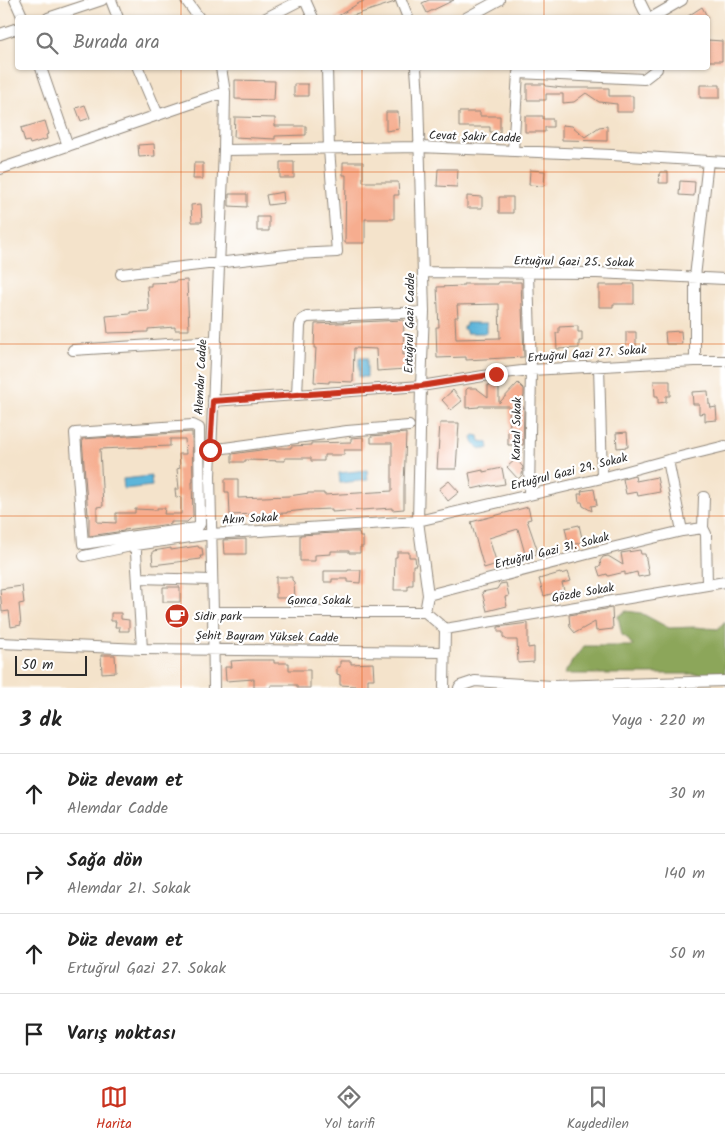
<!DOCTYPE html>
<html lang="tr">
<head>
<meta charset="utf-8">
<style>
	body { margin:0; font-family:Kalam,sans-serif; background:#f2f2f2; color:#222 }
	.scale { position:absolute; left:15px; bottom:12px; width:72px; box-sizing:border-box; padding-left:5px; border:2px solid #2b2b2b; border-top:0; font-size:14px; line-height:18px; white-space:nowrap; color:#2b2b2b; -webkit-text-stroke:4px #fff; paint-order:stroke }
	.stop { position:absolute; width:15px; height:15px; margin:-11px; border:4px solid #c8321e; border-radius:50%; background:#fff }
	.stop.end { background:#c8321e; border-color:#fff; box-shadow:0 1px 5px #0008 }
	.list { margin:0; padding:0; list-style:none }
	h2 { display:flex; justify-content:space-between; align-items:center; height:65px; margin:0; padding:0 20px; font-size:21px }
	h2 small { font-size:16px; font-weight:400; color:#767676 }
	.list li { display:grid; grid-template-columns:32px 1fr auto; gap:15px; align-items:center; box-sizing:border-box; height:80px; padding:0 20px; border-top:1px solid #e0e0e0 }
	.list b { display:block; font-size:19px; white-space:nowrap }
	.list p { margin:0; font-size:16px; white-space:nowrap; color:#767676 }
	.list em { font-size:16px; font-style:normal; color:#767676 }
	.icon { flex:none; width:28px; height:28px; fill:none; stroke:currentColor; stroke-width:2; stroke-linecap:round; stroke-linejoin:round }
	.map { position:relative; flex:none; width:725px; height:688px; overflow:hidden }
	.search { position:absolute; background:#fff; box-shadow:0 1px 4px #0004; left:15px; right:15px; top:15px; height:55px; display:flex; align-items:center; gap:12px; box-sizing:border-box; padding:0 18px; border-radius:5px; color:#767676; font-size:19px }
	.sheet { height:385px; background:#fff }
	nav { display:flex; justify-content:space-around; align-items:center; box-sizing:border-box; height:70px; border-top:1px solid #e0e0e0; background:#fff; font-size:14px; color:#767676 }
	nav a { display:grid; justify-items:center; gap:2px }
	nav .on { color:#c8321e }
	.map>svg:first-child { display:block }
	.forest { fill:#8ca65a; stroke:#5c6842 }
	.water { fill:#5db5da; stroke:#447082 }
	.building { fill:#f6ad8f; fill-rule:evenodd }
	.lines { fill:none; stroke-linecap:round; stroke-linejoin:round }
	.minor-casing { stroke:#90877b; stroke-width:12 }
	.minor { stroke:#fff; stroke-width:10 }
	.route { stroke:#c8321e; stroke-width:6 }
	.grid { fill:none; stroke:#df570e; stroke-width:1; stroke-opacity:0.55 }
	.labels { text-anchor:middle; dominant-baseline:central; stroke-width:4.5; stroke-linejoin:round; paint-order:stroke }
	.street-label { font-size:12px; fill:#2b2b2b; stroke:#fff }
	.poi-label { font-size:12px; fill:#2b2b2b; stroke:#fff; text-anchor:start }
</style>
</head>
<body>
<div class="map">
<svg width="725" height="688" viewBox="0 0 725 688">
	<rect width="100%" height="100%" fill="#fff"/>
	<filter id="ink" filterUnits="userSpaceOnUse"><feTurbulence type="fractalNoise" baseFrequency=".02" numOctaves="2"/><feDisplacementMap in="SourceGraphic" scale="10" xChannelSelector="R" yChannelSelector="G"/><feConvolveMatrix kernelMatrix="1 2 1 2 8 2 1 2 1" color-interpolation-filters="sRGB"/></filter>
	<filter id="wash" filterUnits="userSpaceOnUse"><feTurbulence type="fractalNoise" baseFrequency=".0096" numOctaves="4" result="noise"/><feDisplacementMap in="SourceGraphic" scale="20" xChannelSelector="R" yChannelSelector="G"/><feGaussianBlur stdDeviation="1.12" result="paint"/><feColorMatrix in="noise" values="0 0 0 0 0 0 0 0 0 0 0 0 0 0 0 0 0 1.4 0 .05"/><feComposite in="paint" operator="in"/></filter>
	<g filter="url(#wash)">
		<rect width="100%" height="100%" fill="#f4e3cb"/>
		<path class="forest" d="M626 611 641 613 669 628 695 627 718 629 725 621V674H564L573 660 584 646H633L626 637 622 635 618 616Z"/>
		<path class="water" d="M466 323H487V333H466V330L463 329V327L466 326Z
			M359 358H367V377H359Z
			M474 435 479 436 480 441 486 442 488 443 489 448C481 452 473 446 472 438Z
			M367 470 368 480 340 483 339 473Z
			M151 476 152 486 124 489 123 479Z"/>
		<g id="blocks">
			<path class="building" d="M367 0H394L395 2 352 16 353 18H335L359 3Z
				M429 0H454L427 13 422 3Z
				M702 7 708 18H685Z
				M708 40 722 41V61H708Z
				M235 80 275 81 274 100 235 99Z
				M294 84H308V96H294Z
				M527 84H545L546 86 563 88H609V96H633V112H617V104L599 102 586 93 574 102 563 103V94H546V100H527Z
				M700 85H720V98H700Z
				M85 105 90 118 81 121 76 108Z
				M386 112H398L399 129 386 131Z
				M459 112H480V116H500V132H490V127H459Z
				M525 116H543V119H553V127H545V132H525Z
				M235 117 275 118V126H306V135L275 136V139L234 137Z
				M45 121 49 134 46 135 47 139 30 144 29 141 25 142 21 128Z
				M562 125 572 126 585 137 599 127 607 126V141L562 140Z
				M154 144 155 156 139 157 138 145Z
				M280 162H294V178H280Z
				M343 162H363V182H398L399 195H394V219H365V243H345L346 175H343Z
				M194 163H203V179H193Z
				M438 169H458L457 187 437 186Z
				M530 170 545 171 544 186 529 185Z
				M660 172H668V183H659Z
				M680 181 695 182 694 196 679 195Z
				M283 192 284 203 268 205 266 195Z
				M229 194H247V207L229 206Z
				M467 196 482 197V208H467Z
				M499 197H513V213H499Z
				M201 204 202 222H192L191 205Z
				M257 217H269V231H257Z
				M187 280 189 330H175V327L148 329V332L108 333 106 316 130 314V312L149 311 147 286H151V283L175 282V281Z
				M498 282H521L524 357 466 360V357L437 358 436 327H439L437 287 463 286V284H498ZM499 304 500 338 456 339 455 317H458L457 305Z
				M624 284H634V304H613V307H599V285H624Z
				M404 320 403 355 406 354 407 369 377 371 376 349 354 348 353 382 329 381V383L314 382 316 348H314L315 324Z
				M578 326V332H582V341H579V348L557 349 556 333H559V327Z
				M681 331 682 344H666L665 332Z
				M626 332H636V349H626Z
				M654 381H670V396H666V402L658 403V396H655Z
				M518 383 524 389V396L513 408 524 407 523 445H508V430H510L509 406H479V407L466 408V390L468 388H476L488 397V385H499V403Z
				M453 390 462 401 451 410 442 400Z
				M708 391 709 404H710L711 408 716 407 717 420 705 421V413L699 414V404H693L692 392Z
				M440 423H459L456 469H437Z
				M192 432 193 482H192L193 516 187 522H171V524L124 530V531L89 536V514H88L82 439ZM170 439H185L186 454H179L180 468 177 469 179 489H175L176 498 181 497V514H164L165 508H157V510L135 509V513H116V523L97 522V507L103 506 100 449 170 446Z
				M627 432 628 447 617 448 616 433Z
				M406 433 404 486V509L392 510V508L332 512V509L305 510 287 512V513L230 515 229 492H225V479H238V498L289 496 309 493H324V495L392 491V443H371V436Z
				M363 437V450H344V455H324V461H311V458H285V461L245 460V462H232V454L275 448H291V446L311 445V443L351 442V438Z
				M516 459 523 467 522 475 518 479 507 467Z
				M502 468 505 484 491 486 490 485 472 489 469 473 483 470V472Z
				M635 476 636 481 657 477 660 492 638 496 637 492 626 494 623 479Z
				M449 481 459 492 448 501 439 489Z
				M594 489 597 505 591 506 592 511 583 506 582 502H579L578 494H582L581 491Z
				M528 507 531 519 527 520 537 549 536 550 537 554 526 557 518 529 489 538 497 564 484 568 471 522Z
				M579 525 583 542 569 546 565 528Z
				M351 532H359L360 537H363V547H360V553H349V551H331V554L315 555V561H300V535Z
				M246 539V554H224L223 540Z
				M198 546 199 548H202L203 556H200L201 559 153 565 152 554H153V551L171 548V550Z
				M640 550 641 554H645L649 575 638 577 637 572 625 575V572L608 576 607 574 600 576 597 567 601 566 600 561 603 557 608 556 623 565 621 553Z
				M397 552H409V557H415L416 565H413V585H408V590H394L395 557H397Z
				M348 570H361L360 583 348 582V579H332V582H324V571H348Z
				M568 572 571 581 562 583 564 590 544 596 539 579 560 573V574Z
				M276 577H292V580L294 582 295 598H276Z
				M506 583 509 596 505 597 507 606 487 611 482 592 497 589 500 584Z
				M22 586 24 603 19 604 21 625 11 627 9 611 2 612 0 589Z
				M163 587H180V602H163Z
				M612 608 613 629 596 631 595 622 575 633 570 627 569 615Z
				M111 613H121V619L129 620V631H119L120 627H115L116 621H111Z
				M528 623V648L534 647V662L518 663 517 640H507L503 637V632H498V627Z
				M101 655H115L116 672 102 673Z
				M247 660H274V663H289V670H310V688H297V685H271V688H254V679L226 681 225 667H232L231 661Z
				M340 661H351V664L373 663 374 679H368V687L357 688 356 686 340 685V675L337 674V667H340Z"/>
		</g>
	</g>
	<g filter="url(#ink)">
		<use href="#blocks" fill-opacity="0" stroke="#90877b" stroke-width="1"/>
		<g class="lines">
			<defs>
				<path id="minor" d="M15 0 23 18
					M111 0 118 18
					M186 0 199 18
					M305 0 313 18
					M401 0 408 18
					M639 0 648 18
					M48 18 102 0
					M266 18 301 0
					M466 18 499 0
					M651 18 682 0
					M0 34 18 28
					M41 68 68 146
					M138 68 158 115
					M416 68 418 96 424 312 421 386 418 521 428 595 425 612 445 629 444 688
					M224 150 419 147 612 155 725 162
					M513 151 518 73 644 79 657 69V68
					M0 169 225 92
					M423 272 597 273 725 279
					M121 274 295 254 337 252 329 149 327 68
					M528 274 531 370 529 495
					M73 350 216 341
					M695 361V277L708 161
					M599 365 602 478
					M297 395 300 326 302 320 307 317 424 312
					M213 401 421 386 496 374 531 370 695 361H725
					M210 450 347 431 409 426
					M668 460 682 531
					M703 528 704 497
					M135 536 197 528 200 524 199 428 193 425 75 433 83 544 135 536 142 649
					M84 556 136 545 211 534 418 521 602 478 668 460 725 446
					M138 578 212 580
					M428 595 595 552 682 531 703 528 706 534 707 585
					M213 612H425
					M445 629 725 582
					M0 643 142 649 444 652
					M214 688 213 612 210 476 224 150 225 92 221 68
					M459 688 460 686 475 681 552 686 725 681"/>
			</defs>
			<use href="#minor" class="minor-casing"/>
			<use href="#minor" class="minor"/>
		</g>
	</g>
	<g class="lines" filter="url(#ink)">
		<path class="route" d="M210 450 213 401 421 386 496 374"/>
	</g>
	<path class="grid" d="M181 0V18M362 0V18M544 0V18M181 68V688M362 68V688M544 68V688M0 172H725M0 344H725M0 516H725"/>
	<defs>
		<symbol id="cafe-disc" viewBox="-11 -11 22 22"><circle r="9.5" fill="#c8321e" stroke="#fff"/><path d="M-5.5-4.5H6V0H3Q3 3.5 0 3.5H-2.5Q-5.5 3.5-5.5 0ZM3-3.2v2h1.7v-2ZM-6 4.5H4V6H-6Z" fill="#fff"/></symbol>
	</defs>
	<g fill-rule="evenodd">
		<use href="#cafe-disc" x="163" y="602" width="28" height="28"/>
	</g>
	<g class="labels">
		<g class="street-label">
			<text transform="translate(475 137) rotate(2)">Cevat Şakir Cadde</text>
			<text transform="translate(574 262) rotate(1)">Ertuğrul Gazi 25. Sokak</text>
			<text transform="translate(410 323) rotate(-89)">Ertuğrul Gazi Cadde</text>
			<text transform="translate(587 354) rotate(-4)">Ertuğrul Gazi 27. Sokak</text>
			<text transform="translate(201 377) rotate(-87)">Alemdar Cadde</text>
			<text transform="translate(517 429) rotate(-89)">Kartal Sokak</text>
			<text transform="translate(569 472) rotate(-14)">Ertuğrul Gazi 29. Sokak</text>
			<text transform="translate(250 519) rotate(-3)">Akın Sokak</text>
			<text transform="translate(552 551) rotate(-14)">Ertuğrul Gazi 31. Sokak</text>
			<text transform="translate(583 593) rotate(-10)">Gözde Sokak</text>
			<text x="319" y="600">Gonca Sokak</text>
			<text transform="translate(267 637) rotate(1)">Şehit Bayram Yüksek Cadde</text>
		</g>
		<g class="poi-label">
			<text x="194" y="616">Sidir park</text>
		</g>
	</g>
</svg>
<div class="scale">50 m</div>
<div class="stop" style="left:210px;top:450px"></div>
<div class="stop end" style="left:496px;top:374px"></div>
<div class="search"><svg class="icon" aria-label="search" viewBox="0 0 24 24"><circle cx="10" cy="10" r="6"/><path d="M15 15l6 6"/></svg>Burada ara</div>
</div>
<section class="sheet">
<h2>3 dk<small>Yaya · 220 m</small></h2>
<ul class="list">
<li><svg class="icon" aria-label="ahead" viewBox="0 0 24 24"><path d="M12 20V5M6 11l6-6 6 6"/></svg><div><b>Düz devam et</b><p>Alemdar Cadde</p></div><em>30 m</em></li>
<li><svg class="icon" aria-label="right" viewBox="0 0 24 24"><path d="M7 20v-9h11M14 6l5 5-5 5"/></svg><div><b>Sağa dön</b><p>Alemdar 21. Sokak</p></div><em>140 m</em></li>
<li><svg class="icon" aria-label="ahead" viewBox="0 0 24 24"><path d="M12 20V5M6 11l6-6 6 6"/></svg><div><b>Düz devam et</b><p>Ertuğrul Gazi 27. Sokak</p></div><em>50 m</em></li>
<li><svg class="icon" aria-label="arrive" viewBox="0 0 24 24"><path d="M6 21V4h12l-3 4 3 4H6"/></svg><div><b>Varış noktası</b></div></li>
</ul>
</section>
<nav>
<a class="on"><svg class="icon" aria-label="map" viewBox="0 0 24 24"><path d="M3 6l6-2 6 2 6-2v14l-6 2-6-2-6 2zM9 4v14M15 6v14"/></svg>Harita</a>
<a><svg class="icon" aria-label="directions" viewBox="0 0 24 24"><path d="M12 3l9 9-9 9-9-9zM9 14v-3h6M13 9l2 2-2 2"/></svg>Yol tarifi</a>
<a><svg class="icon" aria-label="saved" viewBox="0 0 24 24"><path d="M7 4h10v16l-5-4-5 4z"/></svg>Kaydedilen</a>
</nav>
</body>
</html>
